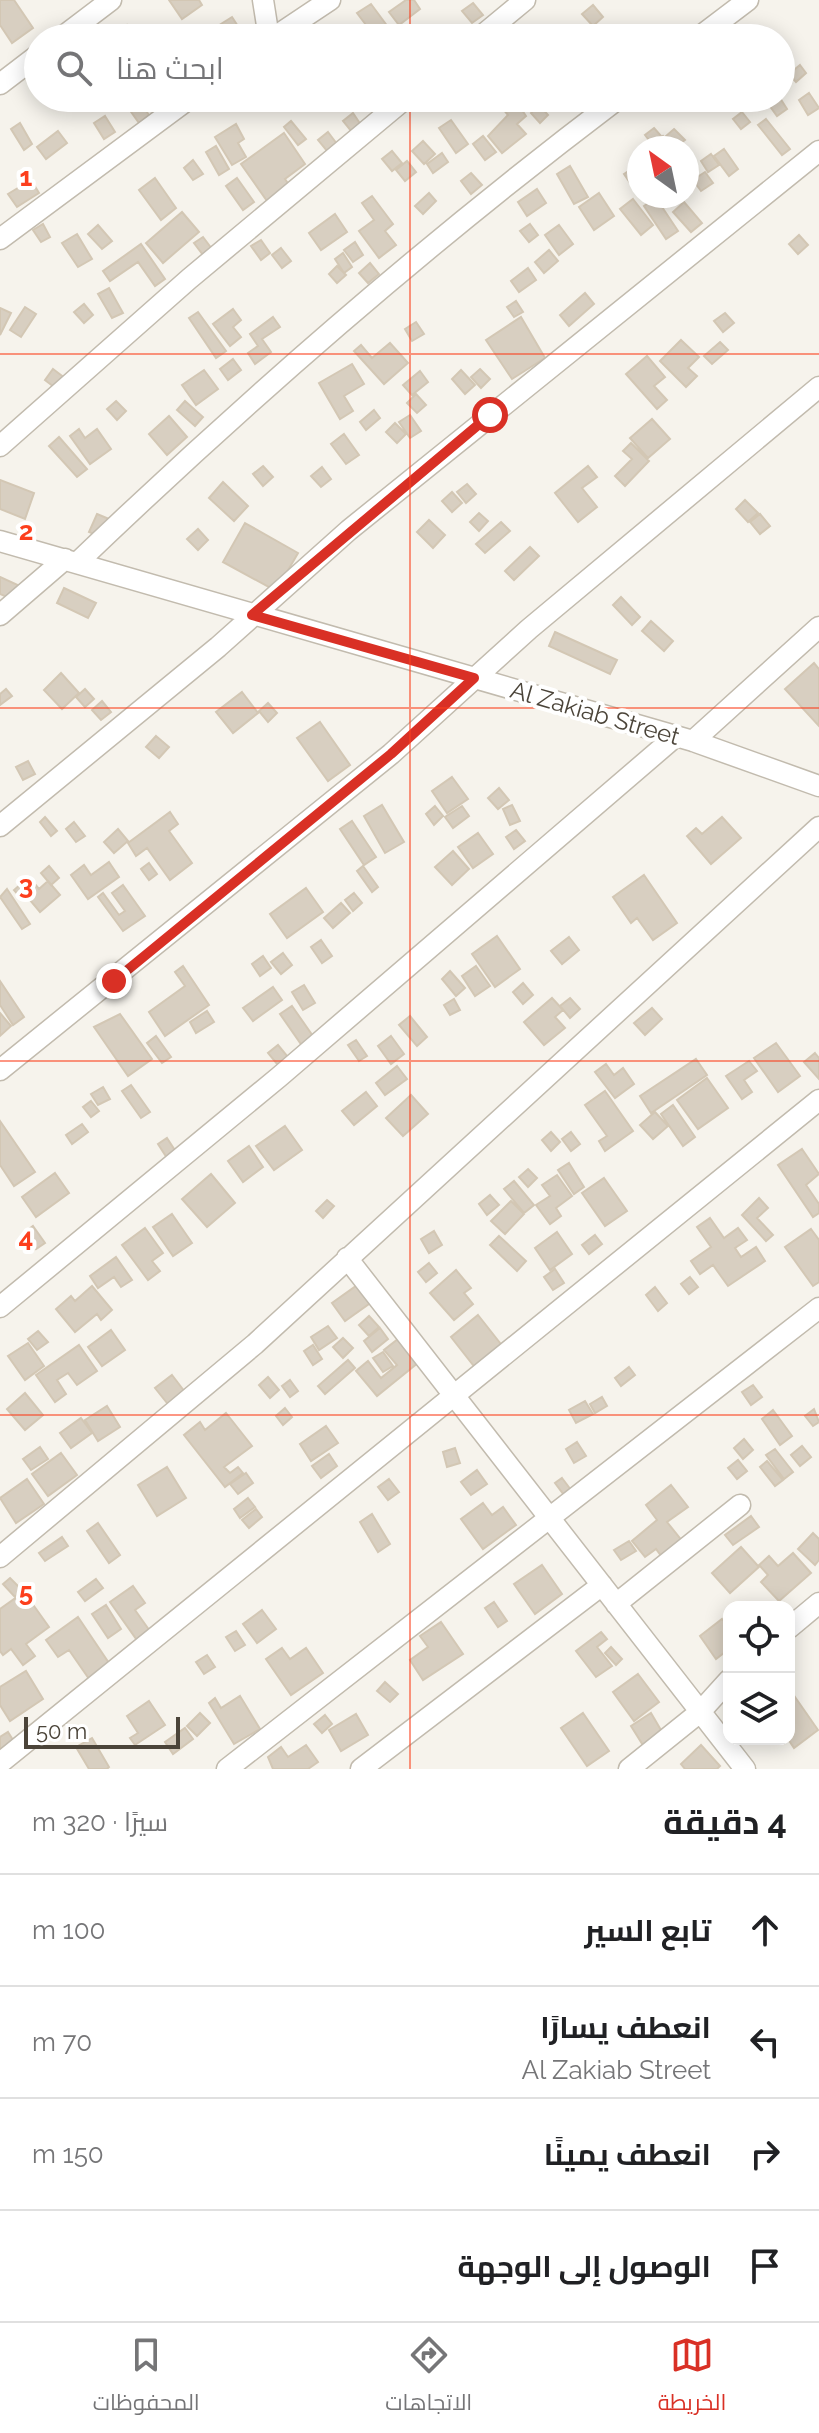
<!DOCTYPE html>
<html lang="ar">
<head>
<meta charset="utf-8">
<style>
	body { margin:0; font-family:Raleway,Cairo,sans-serif; background:#f2f2f2; color:#202124; direction:rtl }
	.controls { position:absolute; right:24px; bottom:24px; display:grid; overflow:hidden; border-radius:16px; box-shadow:0 4px 20px #0003 }
	.controls button { width:72px; height:72px; display:grid; place-items:center; padding:0; border:0; border-bottom:2px solid #e0e0e0; background:#fff; color:#202124; font:40px sans-serif }
	.compass { position:absolute; left:627px; top:136px; width:72px; height:72px; border-radius:50%; background:#fff; box-shadow:0 4px 20px #0003; rotate:327deg }
	.scale { position:absolute; left:24px; bottom:20px; width:156px; box-sizing:border-box; padding-left:8px; border:4px solid #4b4439; border-top:0; font-size:22px; line-height:28px; white-space:nowrap; color:#4b4439; -webkit-text-stroke:6px #fff; paint-order:stroke }
	.stop { position:absolute; width:24px; height:24px; margin:-18px; border:6px solid #d93025; border-radius:50%; background:#fff }
	.stop.end { background:#d93025; border-color:#fff; box-shadow:0 2px 8px #0008 }
	.list { margin:0; padding:0; list-style:none }
	h2 { display:flex; justify-content:space-between; align-items:center; height:104px; margin:0; padding:0 32px; font-size:34px }
	h2 small { font-size:26px; font-weight:400; color:#757577 }
	.list li { display:grid; grid-template-columns:52px 1fr auto; gap:24px; align-items:center; box-sizing:border-box; height:112px; padding:0 32px; border-top:2px solid #e0e0e0 }
	.list b { display:block; font-size:30px; white-space:nowrap }
	.list p { margin:0; font-size:26px; white-space:nowrap; color:#757577 }
	.list em { font-size:26px; font-style:normal; color:#757577 }
	.icon { flex:none; width:44px; height:44px; fill:none; stroke:currentColor; stroke-width:2; stroke-linecap:round; stroke-linejoin:round }
	.map { position:relative; flex:none; width:819px; height:1769px; overflow:hidden; direction:ltr }
	.search { position:absolute; background:#fff; box-shadow:0 4px 20px #0003; left:24px; right:24px; top:24px; height:88px; display:flex; align-items:center; gap:20px; box-sizing:border-box; padding:0 28px; border-radius:44px; color:#757577; font-size:30px }
	.sheet { height:552px; background:#fff }
	nav { display:flex; justify-content:space-around; align-items:center; box-sizing:border-box; height:112px; border-top:2px solid #e0e0e0; background:#fff; font-size:22px; color:#757577 }
	nav a { display:grid; justify-items:center; gap:4px }
	nav .on { color:#d93025 }
	.map>svg:first-child { display:block }
	.building { fill:#d8cfc1; stroke:#d3c7b4; stroke-width:2 }
	.lines { fill:none; stroke-linecap:round; stroke-linejoin:round }
	.minor-casing { stroke:#c2bbae; stroke-width:23 }
	.minor { stroke:#fff; stroke-width:20 }
	.route { stroke:#d93025; stroke-width:10 }
	.grid { fill:none; stroke:#fc3f1d; stroke-width:2; stroke-opacity:0.55 }
	.labels { text-anchor:middle; dominant-baseline:central; stroke-width:8; stroke-linejoin:round; paint-order:stroke }
	.street-label { font-size:24px; fill:#4b4439; stroke:#fff }
	.grid-label { font-size:26px; text-anchor:middle; font-weight:bold; fill:#fc3f1d; stroke:#fff; stroke-width:8; stroke-linejoin:round; paint-order:stroke }
</style>
</head>
<body>
<div class="map">
<svg width="819" height="1769" viewBox="0 0 819 1769">
	<rect width="100%" height="100%" fill="#f6f3ec"/>
	<path class="building" d="M0 0H14L33 28 12 43 0 25Z
		M169 0H199L202 5 182 19Z
		M406 0H414L420 9 399 25 389 12Z
		M473 3 483 15 472 23 462 11Z
		M371 4 388 27 373 38H360L356 32 366 25 357 13Z
		M593 5 603 17 593 26 582 14Z
		M232 17 245 37 244 38H219L213 29Z
		M127 25 136 38H109Z
		M800 65 806 73 796 82 789 74Z
		M809 93 819 108 808 115 799 100Z
		M143 98H171L151 111Z
		M494 98H514L526 116 517 124 526 134 502 153 488 136 508 115Z
		M764 98H780L787 109 777 116Z
		M139 101 149 115 139 123 129 109Z
		M539 105 548 115 540 123 531 113Z
		M742 112 750 122 741 129 733 119Z
		M353 113 361 125 352 132 343 121Z
		M105 116 115 132 104 139 94 123Z
		M766 119 790 149 782 155 758 125Z
		M451 120 468 144 456 153 439 128Z
		M291 121 306 139 298 145 284 127Z
		M20 123 32 144 24 150 11 129Z
		M236 124 244 139 238 143 246 157 232 165 215 137Z
		M654 128 662 137 652 144 645 135Z
		M674 129 685 140 676 147 666 136Z
		M58 131 67 143 46 159 37 147Z
		M328 132 337 144 327 151 318 140Z
		M284 133 305 164 285 179 294 192 272 208 241 164Z
		M483 136 496 152 485 160 473 144Z
		M663 136 672 148H648Z
		M423 141 435 154 424 164 412 151Z
		M216 146 229 169 219 175 206 152Z
		M724 149 738 169 729 176 714 156Z
		M392 151 402 163 392 171 382 159Z
		M442 153 448 162 433 173 427 164Z
		M711 154 719 165 708 172 701 161Z
		M193 160 203 174 193 180 184 168Z
		M407 161 416 172 405 181 396 170Z
		M639 164V192L637 193 624 174Z
		M570 166 588 197 574 204 557 174Z
		M705 172 713 183 701 191 693 180Z
		M471 173 482 185 471 194 461 181Z
		M155 178 176 208 161 220 139 190Z
		M237 178 254 202 243 210 226 186Z
		M31 180 39 193 17 207 8 194Z
		M537 189 546 203 527 216 518 202Z
		M429 193 436 201 423 214 415 206Z
		M599 193 614 216 594 230 579 207Z
		M372 196 393 224 385 231 396 245 379 258 359 231 374 220 362 203Z
		M656 198 678 231 666 239 644 206Z
		M633 199 653 225 641 235 620 209Z
		M684 202 702 223 691 232 673 212Z
		M182 212 199 232 163 263 146 243Z
		M335 214 347 232 321 250 309 233Z
		M43 224 50 237 41 242 33 230Z
		M530 224 538 235 529 242 520 231Z
		M98 225 112 241 102 249 88 234Z
		M559 225 573 244 559 255 545 235Z
		M77 234 92 259 78 267 62 243Z
		M799 235 808 245 798 254 789 244Z
		M203 237 218 257 209 263 194 243Z
		M261 240 270 253 261 260 251 246Z
		M355 242 363 255 353 262 344 250Z
		M141 244 165 279 155 286 138 262 110 281 103 271Z
		M281 248 291 261 282 268 272 255Z
		M549 250 558 261 544 273 535 262Z
		M343 253 352 267 344 273 335 259Z
		M370 263 379 274 368 283 359 273Z
		M337 266 346 275 337 283 329 274Z
		M528 268 536 280 519 292 511 281Z
		M109 288 123 313 112 318 98 294Z
		M585 293 594 304 569 326 560 315Z
		M516 301 523 312 514 317 507 307Z
		M84 304 93 315 84 323 74 312Z
		M25 307 36 314 21 337 10 330Z
		M0 308 11 313 0 335Z
		M233 309 241 320 233 327 241 337 230 346 213 324Z
		M198 312 226 351 216 358 189 318Z
		M725 313 734 323 723 332 714 321Z
		M273 317 280 327 262 339 271 352 255 364 248 353 258 346 250 334Z
		M521 317 545 358 512 379 486 340Z
		M416 322 424 334 412 341 405 329Z
		M681 340 699 357 688 368 697 376 686 387 660 361Z
		M720 342 728 350 712 364 704 356Z
		M390 343 408 363 384 384 354 351 361 345 372 358Z
		M647 356 665 377 654 386 667 400 657 409 626 374Z
		M233 359 241 370 228 380 220 369Z
		M352 364 364 384 344 396 353 411 340 419 319 383Z
		M53 369 70 382 62 393 45 380Z
		M480 369 490 379 481 388 471 377Z
		M204 370 218 389 196 405 182 385Z
		M461 370 475 385 465 394 452 379Z
		M420 371 428 382 412 395 403 385Z
		M416 394 426 405 417 413 407 403Z
		M116 401 126 411 117 420 107 409Z
		M185 401 203 417 195 426 177 410Z
		M374 410 380 418 366 430 360 422Z
		M410 415 421 431 410 438 399 422Z
		M169 416 187 437 167 455 149 434Z
		M652 419 670 439 648 458 630 438Z
		M395 423 406 434 397 443 386 432Z
		M79 429 85 438 97 429 111 449 90 464 70 436Z
		M344 434 359 455 346 464 331 444Z
		M59 437 87 469 77 477 49 446Z
		M631 443 649 461 625 486 615 476 632 459 623 451Z
		M263 466 273 477 263 486 253 474Z
		M588 466 597 477 582 488 597 507 578 522 555 493Z
		M322 467 331 479 321 487 311 476Z
		M0 480 34 493 25 519 0 509Z
		M223 482 248 506 234 521 209 498Z
		M467 484 476 494 466 503 457 492Z
		M452 492 462 503 452 512 442 501Z
		M745 500 758 513 748 522 736 509Z
		M479 513 488 521 479 531 470 522Z
		M97 514 114 521 106 539 89 532Z
		M760 514 770 526 760 534 750 522Z
		M429 520 445 535 433 548 417 532Z
		M501 522 510 531 485 553 476 544Z
		M245 523 298 553 276 591 223 562Z
		M198 529 208 540 198 550 187 539Z
		M530 547 539 556 514 580 505 571Z
		M0 577 22 587 16 601 0 594Z
		M64 588 96 603 88 618 57 603Z
		M621 597 640 617 632 625 613 605Z
		M651 621 673 641 664 651 642 631Z
		M555 632 617 660 610 674 549 646Z
		M814 663 819 669V726L785 689Z
		M61 673 79 693 62 709 44 690Z
		M6 689 12 696 0 705V694Z
		M85 689 94 699 85 707 76 697Z
		M242 692 258 713 233 733 216 712Z
		M102 701 111 712 101 720 92 710Z
		M268 703 277 713 268 722 259 711Z
		M320 722 350 765 328 781 297 738Z
		M156 736 169 747 159 758 146 747Z
		M28 761 35 774 23 780 16 767Z
		M452 777 468 799 447 813 432 791Z
		M499 788 509 800 498 809 488 798Z
		M382 805 404 842 385 853 364 816Z
		M512 805 520 821 510 825 503 809Z
		M435 806 443 816 434 825 426 814Z
		M462 806 469 816 453 828 445 817Z
		M170 812 178 824 169 831 192 863 170 880 147 848 136 856 128 843Z
		M45 817 57 831 51 836 40 822Z
		M722 817 741 838 711 864 687 836 696 828 702 834Z
		M352 821 376 857 364 865 340 829Z
		M74 822 85 836 76 842 66 829Z
		M118 829 128 841 114 853 104 842Z
		M516 830 525 841 514 849 506 837Z
		M478 833 493 854 473 868 458 847Z
		M453 851 469 869 452 885 435 867Z
		M109 862 119 877 88 899 71 875 84 865 91 875Z
		M149 863 157 874 149 880 141 869Z
		M49 866 59 878 51 885 41 873Z
		M363 866 378 887 372 892 357 871Z
		M644 875 677 923 653 940 637 918 631 923 613 897Z
		M29 877 39 889 48 881 60 895 40 912 25 894 21 898 14 890Z
		M123 885 145 916 123 931 98 897 103 893 119 915 125 911 112 893Z
		M306 888 323 912 287 938 270 914Z
		M7 889 30 924 22 929 0 897Z
		M354 893 362 903 353 911 345 900Z
		M341 903 350 913 333 928 324 918Z
		M497 936 520 969 495 987 472 954Z
		M569 937 579 950 562 964 551 951Z
		M321 940 332 956 322 963 311 947Z
		M283 953 292 965 281 974 271 962Z
		M263 956 271 968 260 976 252 964Z
		M183 966 209 1005 165 1036 149 1012 185 986 175 972Z
		M476 966 490 986 475 996 462 976Z
		M450 971 465 988 456 996 442 979Z
		M0 981 24 1017 13 1025 0 1005Z
		M523 983 533 995 523 1004 513 992Z
		M304 985 315 1003 303 1010 292 992Z
		M273 987 282 1000 253 1021 243 1008Z
		M552 998 563 1010 555 1017 565 1028 544 1045 524 1022Z
		M570 998 580 1009 570 1018 560 1006Z
		M454 999 460 1010 450 1015 444 1005Z
		M292 1006 315 1039 303 1047 280 1014Z
		M652 1008 662 1019 645 1035 634 1023Z
		M207 1011 214 1022 196 1033 190 1022Z
		M0 1013 11 1026 0 1036Z
		M120 1014 152 1059 128 1076 94 1027Z
		M410 1016 427 1037 417 1046 399 1025Z
		M156 1036 171 1057 162 1063 147 1043Z
		M391 1036 404 1054 391 1064 378 1046Z
		M356 1040 367 1056 359 1061 348 1045Z
		M776 1043 800 1076 778 1092 754 1058Z
		M278 1045 288 1057 278 1065 268 1053Z
		M815 1053 819 1058V1079L804 1062Z
		M696 1059 707 1075 651 1113 640 1096Z
		M749 1061 757 1071 744 1080 752 1092 742 1099 726 1076Z
		M606 1064 614 1075 623 1068 634 1084 615 1098 595 1072Z
		M397 1066 407 1079 385 1095 376 1083Z
		M707 1078 728 1108 698 1129 677 1100Z
		M131 1085 150 1112 141 1118 122 1091Z
		M103 1087 110 1099 98 1105 91 1094Z
		M605 1091 633 1131 605 1151 599 1141 607 1136 585 1105Z
		M366 1092 377 1106 354 1125 342 1111Z
		M411 1095 428 1114 403 1136 386 1118Z
		M91 1101 99 1111 91 1117 83 1107Z
		M673 1105 695 1137 683 1146 661 1114Z
		M655 1112 668 1126 653 1139 640 1125Z
		M0 1121 35 1172 14 1186 0 1165Z
		M82 1124 88 1132 72 1144 66 1135Z
		M285 1126 302 1150 274 1170 256 1146Z
		M551 1132 560 1142 551 1151 542 1140Z
		M571 1132 580 1144 571 1151 562 1139Z
		M167 1138 178 1155 169 1161 158 1144Z
		M249 1146 263 1167 243 1182 228 1161Z
		M802 1149 819 1174 806 1185 819 1204V1213L813 1217 778 1165Z
		M569 1163 584 1187 574 1194 558 1170Z
		M528 1169 537 1178 528 1187 519 1177Z
		M55 1173 69 1193 36 1217 22 1197Z
		M211 1174 235 1203 207 1227 182 1199Z
		M557 1175 572 1196 556 1208 561 1216 550 1224 536 1205 550 1196 542 1185Z
		M604 1178 627 1211 605 1226 582 1193Z
		M514 1181 534 1205 524 1213 504 1189Z
		M490 1195 499 1205 487 1215 479 1204Z
		M759 1198 768 1208 757 1218 773 1235 766 1241 742 1215Z
		M327 1200 334 1206 323 1218 316 1211Z
		M511 1201 524 1214 505 1234 491 1221Z
		M172 1214 192 1243 173 1256 153 1227Z
		M710 1218 724 1238 738 1228 747 1240 735 1248 741 1257 756 1247 765 1261 728 1286 713 1265 700 1274 691 1261 711 1247 697 1227Z
		M33 1226 45 1243 36 1249 25 1232Z
		M145 1228 163 1253 152 1261 160 1271 148 1280 122 1245Z
		M811 1229 819 1240V1282L813 1286 785 1247Z
		M434 1231 442 1245 429 1253 421 1239Z
		M557 1232 572 1254 550 1270 535 1248Z
		M595 1235 602 1244 589 1254 582 1245Z
		M499 1236 526 1261 517 1271 490 1245Z
		M116 1257 132 1280 121 1287 114 1277 98 1288 90 1276Z
		M429 1263 437 1273 426 1282 418 1272Z
		M555 1269 564 1283 553 1290 544 1277Z
		M456 1270 471 1288 464 1293 473 1304 454 1320 430 1293Z
		M690 1277 698 1287 689 1294 681 1284Z
		M363 1281 376 1299 345 1321 332 1303Z
		M92 1286 112 1310 101 1320 97 1314 75 1332 56 1309 71 1296 75 1301Z
		M655 1287 667 1303 658 1311 646 1295Z
		M478 1315 504 1348 477 1370 451 1337Z
		M369 1316 379 1327 369 1336 359 1325Z
		M328 1326 337 1338 319 1350 311 1337Z
		M380 1328 388 1339 372 1352 364 1341Z
		M111 1330 125 1350 102 1366 88 1347Z
		M38 1331 48 1342 37 1350 28 1339Z
		M343 1338 353 1348 343 1358 333 1347Z
		M398 1339 429 1354 377 1396 356 1371 368 1361 381 1378 397 1365 384 1350Z
		M28 1343 44 1366 25 1380 8 1356Z
		M79 1345 97 1371 77 1385 68 1373 57 1380 66 1394 55 1402 36 1375Z
		M313 1345 322 1359 313 1365 304 1351Z
		M383 1352 393 1366 383 1372 373 1358Z
		M348 1360 355 1368 325 1394 318 1386Z
		M629 1367 635 1375 621 1386 615 1378Z
		M172 1375 188 1396 171 1408 155 1388Z
		M268 1377 279 1390 270 1398 259 1385Z
		M290 1380 298 1391 290 1397 282 1386Z
		M753 1385 762 1397 751 1405 742 1392Z
		M25 1393 43 1415 25 1430 7 1409Z
		M602 1397 607 1406 595 1413 590 1404Z
		M585 1401 593 1414 576 1423 569 1410Z
		M107 1406 120 1427 98 1441 85 1420Z
		M285 1408 292 1417 283 1425 276 1416Z
		M814 1409 819 1422 813 1426 805 1416Z
		M773 1410 792 1436 780 1445 762 1419Z
		M226 1413 252 1446 224 1467 230 1473 238 1467 243 1473 225 1487 184 1435 200 1422 205 1430Z
		M81 1418 92 1433 71 1448 60 1433Z
		M326 1426 338 1443 311 1461 300 1444Z
		M744 1439 753 1450 743 1459 734 1448Z
		M577 1442 586 1456 574 1463 566 1449Z
		M802 1446 811 1457 800 1466 791 1455Z
		M40 1447 48 1459 31 1470 23 1459Z
		M455 1448 460 1463 447 1467 443 1452Z
		M775 1449 793 1472 784 1479 766 1455Z
		M61 1453 77 1475 48 1496 32 1474Z
		M329 1454 337 1466 321 1478 312 1466Z
		M738 1460 747 1471 737 1479 728 1468Z
		M767 1461 783 1480 775 1486 760 1467Z
		M167 1467 186 1498 157 1516 138 1485Z
		M477 1470 487 1484 471 1495 461 1482Z
		M246 1473 253 1483 238 1494 230 1484Z
		M562 1478 574 1494 567 1499 555 1483Z
		M27 1479 44 1504 16 1523 0 1498Z
		M389 1479 399 1492 388 1500 378 1487Z
		M671 1485 688 1507 667 1522 691 1552 670 1568 656 1549 645 1557 632 1541 657 1520 646 1505Z
		M248 1498 255 1507 240 1518 234 1509Z
		M483 1503 492 1515 503 1507 516 1525 483 1549 461 1519Z
		M256 1509 262 1517 249 1528 242 1520Z
		M372 1514 390 1544 378 1552 360 1522Z
		M751 1516 759 1527 733 1545 725 1535Z
		M98 1523 120 1555 109 1563 87 1531Z
		M813 1533 819 1539V1560L815 1565 798 1549Z
		M62 1537 68 1546 45 1561 39 1553Z
		M629 1541 636 1551 621 1560 614 1550Z
		M741 1547 758 1566 769 1556 778 1566 793 1553 811 1573 779 1601 761 1582 768 1575 760 1566 730 1593 712 1573Z
		M542 1565 562 1594 535 1614 514 1584Z
		M10 1578 22 1590 15 1597 3 1584Z
		M96 1579 103 1588 85 1601 78 1592Z
		M133 1586 145 1603 135 1610 152 1634 139 1643 110 1602Z
		M24 1592 49 1627 26 1644 35 1656 23 1665 11 1649 3 1655 0 1651V1609Z
		M494 1602 507 1621 498 1627 485 1608Z
		M106 1605 121 1629 108 1638 92 1614Z
		M262 1610 276 1629 257 1643 243 1624Z
		M78 1617 115 1672 94 1686 69 1650 58 1657 46 1640Z
		M722 1619 729 1628V1649L716 1659 700 1636Z
		M441 1622 463 1654 423 1680 410 1660 428 1647 420 1636Z
		M236 1631 245 1645 235 1651 226 1637Z
		M601 1632 607 1639 597 1647 612 1666 596 1677 576 1651Z
		M611 1647 622 1659 616 1665 605 1653Z
		M282 1648 290 1659 306 1648 323 1673 291 1695 266 1659Z
		M207 1655 215 1667 204 1674 196 1662Z
		M26 1671 43 1699 10 1721 0 1705V1687Z
		M638 1674 659 1702 634 1721 613 1692Z
		M385 1682 398 1694 390 1702 377 1691Z
		M240 1696 260 1729 234 1744 209 1703 215 1698 221 1708Z
		M795 1697 818 1730 794 1748 788 1739 790 1701Z
		M149 1701 165 1725 135 1745 130 1738 138 1733 127 1716Z
		M200 1713 210 1723 197 1736 187 1726Z
		M583 1713 609 1751 587 1766 561 1728Z
		M651 1713 665 1737 646 1750 631 1726Z
		M356 1714 368 1735 341 1751 329 1730Z
		M325 1715 332 1724 322 1733 314 1724Z
		M185 1728 193 1739 173 1754 165 1742Z
		M8 1732 18 1748 0 1759V1737Z
		M92 1738 109 1767 107 1769H89L76 1747Z
		M306 1745 318 1762 308 1769H273L268 1757 281 1747 288 1757Z
		M701 1745 720 1766 717 1769H685L681 1764Z"/>
	<g class="lines">
		<defs>
			<path id="minor" d="M263 0 269 38
				M61 38 111 0
				M273 38 330 0
				M479 38 525 0
				M698 38 748 0
				M0 84 38 55
				M0 239 190 98
				M0 446 189 279 406 98
				M0 541 693 741 819 786
				M77 563C248 399 430 241 619 98
				M0 615 65 559
				M693 741 819 627
				M0 826 218 647 349 530 819 151
				M0 1070 391 754 529 629 819 387
				M347 1258 745 1769
				M0 1307 279 1077 676 736
				M0 1557 255 1344 819 827
				M616 1604 740 1505
				M789 1628 819 1603
				M0 1763 819 1100
				M227 1769 819 1308
				M361 1769 602 1585
				M629 1769 700 1712 729 1680"/>
		</defs>
		<use href="#minor" class="minor-casing"/>
		<use href="#minor" class="minor"/>
	</g>
	<g class="lines">
		<path class="route" d="M114 981 391 754 474 678 252 615 490 415"/>
	</g>
	<path class="grid" d="M410 0V38M410 98V1769M0 354H819M0 708H819M0 1061H819M0 1415H819"/>
	<g class="labels">
		<g class="street-label">
			<text transform="translate(595 713) rotate(16)">Al Zakiab Street</text>
		</g>
	</g>
	<g class="grid-label">
		<text x="26" y="186">1</text>
		<text x="26" y="540">2</text>
		<text x="26" y="894">3</text>
		<text x="26" y="1247">4</text>
		<text x="26" y="1601">5</text>
	</g>
</svg>
<div class="controls">
<button><svg class="icon" aria-label="locate" viewBox="0 0 24 24"><circle cx="12" cy="12" r="6"/><path d="M12 2v4M12 18v4M2 12h4M18 12h4"/></svg></button>
<button><svg class="icon" aria-label="layers" viewBox="0 0 24 24"><path d="M12 4l9 5-9 5-9-5zM3 14l9 5 9-5"/></svg></button>
</div>
<svg class="compass" viewBox="-18 -18 36 36"><path d="M0-13l5 13h-10z" fill="#e53935"/><path d="M0 13l5-13h-10z" fill="#757577"/></svg>
<div class="scale">50 m</div>
<div class="stop" style="left:490px;top:415px"></div>
<div class="stop end" style="left:114px;top:981px"></div>
<div class="search"><svg class="icon" aria-label="search" viewBox="0 0 24 24"><circle cx="10" cy="10" r="6"/><path d="M15 15l6 6"/></svg>ابحث هنا</div>
</div>
<section class="sheet">
<h2>4 دقيقة<small>سيرًا · 320 m</small></h2>
<ul class="list">
<li><svg class="icon" aria-label="ahead" viewBox="0 0 24 24"><path d="M12 20V5M6 11l6-6 6 6"/></svg><div><b>تابع السير</b></div><em>100 m</em></li>
<li><svg class="icon" aria-label="left" viewBox="0 0 24 24"><path d="M17 20v-9H6M10 6l-5 5 5 5"/></svg><div><b>انعطف يسارًا</b><p>Al Zakiab Street</p></div><em>70 m</em></li>
<li><svg class="icon" aria-label="right" viewBox="0 0 24 24"><path d="M7 20v-9h11M14 6l5 5-5 5"/></svg><div><b>انعطف يمينًا</b></div><em>150 m</em></li>
<li><svg class="icon" aria-label="arrive" viewBox="0 0 24 24"><path d="M6 21V4h12l-3 4 3 4H6"/></svg><div><b>الوصول إلى الوجهة</b></div></li>
</ul>
</section>
<nav>
<a class="on"><svg class="icon" aria-label="map" viewBox="0 0 24 24"><path d="M3 6l6-2 6 2 6-2v14l-6 2-6-2-6 2zM9 4v14M15 6v14"/></svg>الخريطة</a>
<a><svg class="icon" aria-label="directions" viewBox="0 0 24 24"><path d="M12 3l9 9-9 9-9-9zM9 14v-3h6M13 9l2 2-2 2"/></svg>الاتجاهات</a>
<a><svg class="icon" aria-label="saved" viewBox="0 0 24 24"><path d="M7 4h10v16l-5-4-5 4z"/></svg>المحفوظات</a>
</nav>
</body>
</html>
